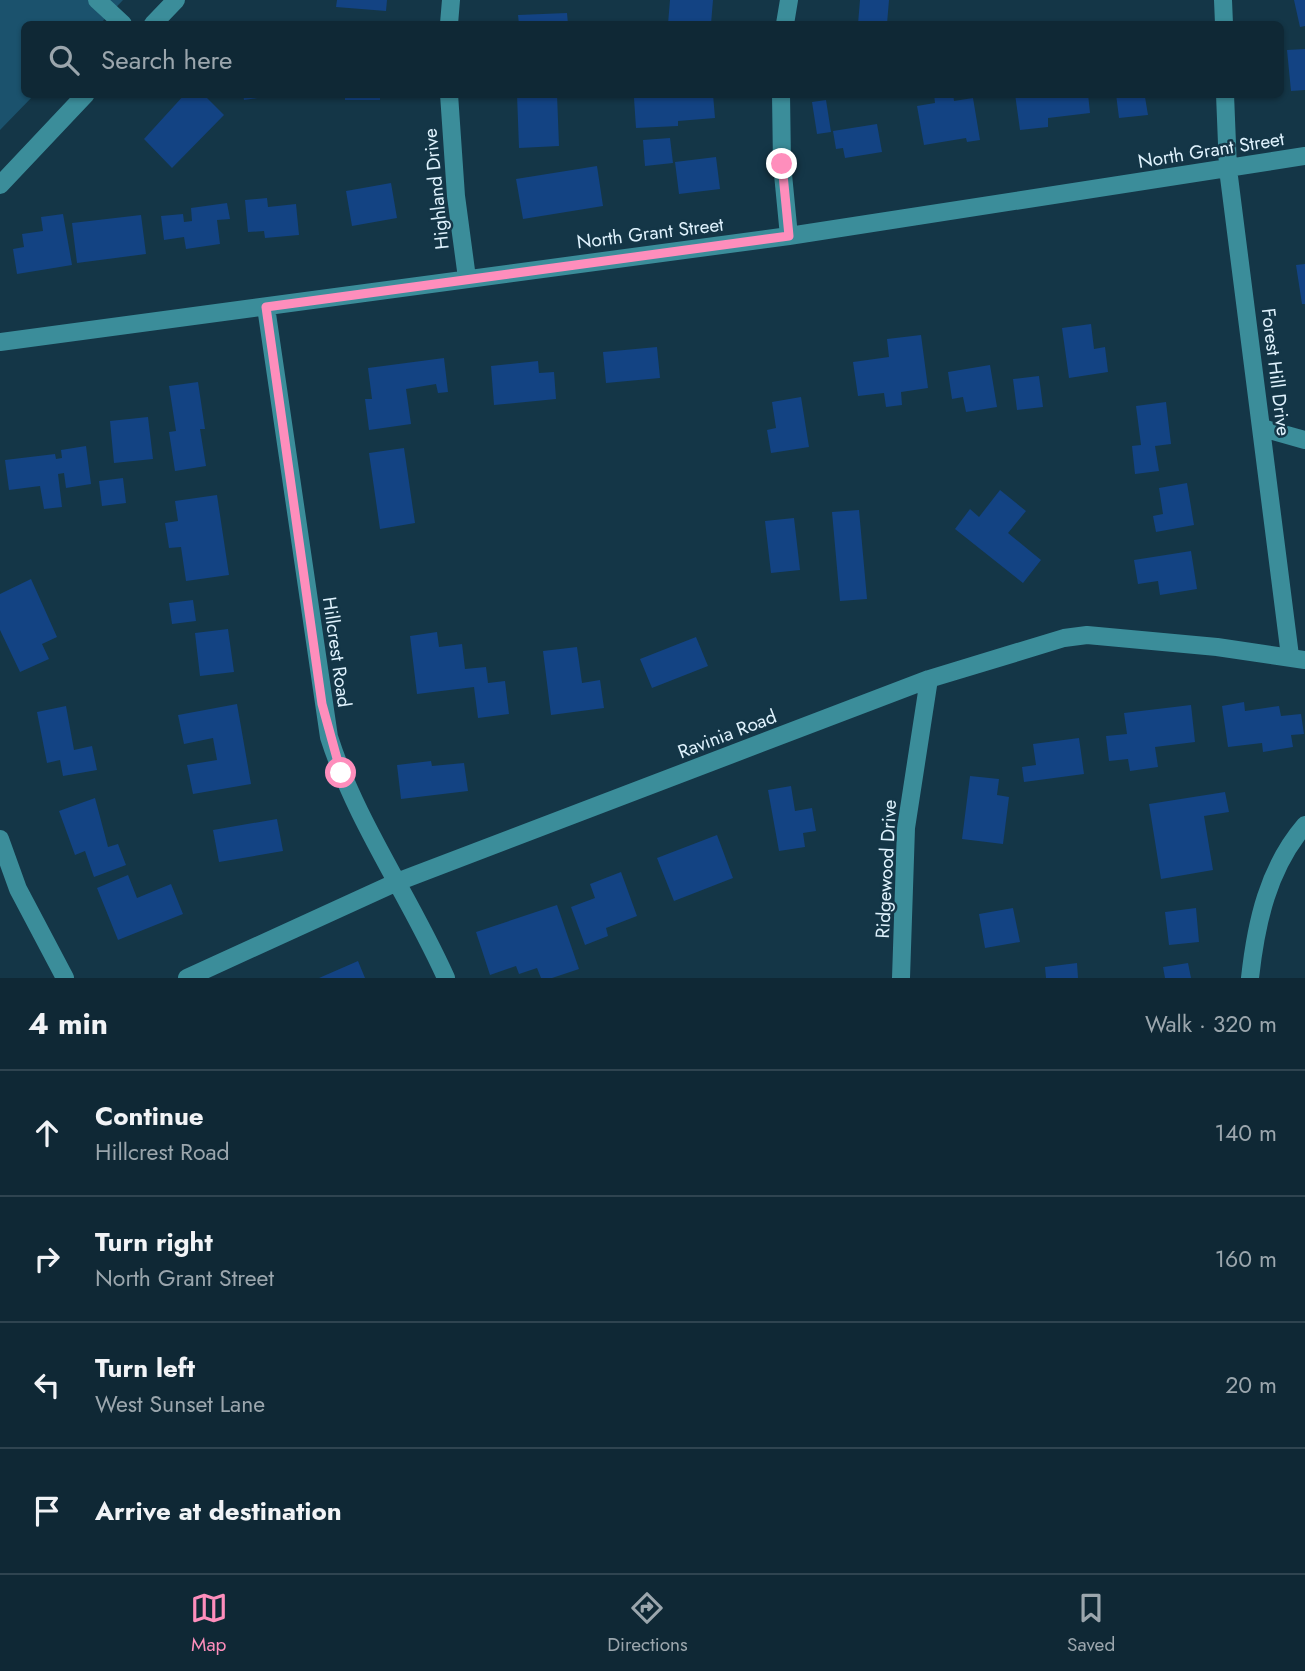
<!DOCTYPE html>
<html lang="en">
<head>
<meta charset="utf-8">
<style>
	body { margin:0; font-family:Jost,sans-serif; background:#18303d; color:#f1f3f6 }
	.stop { position:absolute; width:21px; height:21px; margin:-16px; border:5px solid #fe8ebc; border-radius:50%; background:#fff }
	.stop.end { background:#fe8ebc; border-color:#fff; box-shadow:0 2px 7px #0008 }
	.list { margin:0; padding:0; list-style:none }
	h2 { display:flex; justify-content:space-between; align-items:center; height:91px; margin:0; padding:0 28px; font-size:30px }
	h2 small { font-size:23px; font-weight:400; color:#9ba6ad }
	.list li { display:grid; grid-template-columns:46px 1fr auto; gap:21px; align-items:center; box-sizing:border-box; height:126px; padding:0 28px; border-top:2px solid #2f4450 }
	.list b { display:block; font-size:26px; white-space:nowrap }
	.list p { margin:0; font-size:23px; white-space:nowrap; color:#9ba6ad }
	.list em { font-size:23px; font-style:normal; color:#9ba6ad }
	.icon { flex:none; width:38px; height:38px; fill:none; stroke:currentColor; stroke-width:2; stroke-linecap:round; stroke-linejoin:round }
	.map { position:relative; flex:none; width:1305px; height:978px; overflow:hidden }
	.search { position:absolute; background:#0f2835; box-shadow:0 2px 5px #0004; left:21px; right:21px; top:21px; height:77px; display:flex; align-items:center; gap:18px; box-sizing:border-box; padding:0 24px; border-radius:10px; color:#9ba6ad; font-size:26px }
	.sheet { height:595px; background:#0f2835 }
	nav { display:flex; justify-content:space-around; align-items:center; box-sizing:border-box; height:98px; border-top:2px solid #2f4450; background:#0f2835; font-size:19px; color:#9ba6ad }
	nav a { display:grid; justify-items:center; gap:4px }
	nav .on { color:#fe8ebc }
	.map>svg:first-child { display:block }
	.green { fill:#1b526d }
	.building { fill:#134383 }
	.lines { fill:none; stroke-linecap:round; stroke-linejoin:round }
	.minor { stroke:#3b8d9a; stroke-width:18 }
	.route { stroke:#fe8ebc; stroke-width:9 }
	.labels { text-anchor:middle; dominant-baseline:central; stroke-width:5; stroke-linejoin:round; paint-order:stroke }
	.street-label { font-size:19px; fill:#dff2fd; stroke:#143647 }
</style>
</head>
<body>
<div class="map">
<svg width="1305" height="978" viewBox="0 0 1305 978">
	<rect width="100%" height="100%" fill="#143647"/>
	<path class="green" d="M0 0H123L100 24H24V94L34 95 0 130Z"/>
	<path class="building" d="M337 0H387L386 11 336 7Z
		M670 0H713L711 24H668Z
		M860 0H889L887 24H858Z
		M1294 0H1305V26L1300 27Z
		M567 13 568 24H519L518 15Z
		M1305 49V90L1291 91 1287 50Z
		M185 94H203L224 115 172 168 144 139Z
		M243 94H272V96L244 100Z
		M345 94H380V100H345Z
		M517 94H557L559 146 519 148Z
		M661 94H713L715 118 678 121V126L636 128 634 98Z
		M934 94H953L954 101 973 98 980 140 967 142 966 138 924 145 917 106 935 103Z
		M1015 94H1088L1090 113 1048 118V127L1020 130Z
		M1116 94H1155V96L1145 97 1148 115 1119 118Z
		M826 100 831 132 817 134 812 102Z
		M877 124 882 152 845 158 843 148 836 149 833 131Z
		M670 138 673 163 645 166 643 140Z
		M716 157 720 189 679 194 675 162Z
		M597 166 603 206 523 219 516 179Z
		M391 183 397 218 352 226 346 191Z
		M267 198 268 207 296 204 299 235 265 238 264 231 248 232 245 200Z
		M227 203 230 219 217 220 220 244 186 249 184 237 164 240 161 216 183 214 184 222 192 221 191 208Z
		M63 214 72 265 17 274 13 249 24 247 22 234 43 231 41 217Z
		M141 215 146 254 77 263 72 223Z
		M1305 264V304H1302L1296 265Z
		M1091 324 1094 349 1105 347 1108 372 1069 378 1062 328Z
		M921 335 928 388 901 392 902 405 886 407 884 393 858 396 853 362 889 357 887 339Z
		M657 347 660 378 606 383 603 352Z
		M444 358 448 392 438 393 436 384 406 389 411 424 369 430 365 399H372L368 368Z
		M538 361 539 373 554 372 556 399 494 405 491 366Z
		M990 365 997 407 966 412 963 397 952 399 948 372Z
		M1039 376 1043 407 1017 410 1013 379Z
		M198 382 205 429H200L206 466 175 471 169 432 176 431 169 386Z
		M801 397 809 447 771 453 767 430 776 428 772 402Z
		M1166 402 1171 444 1155 446 1159 471 1135 474 1132 446 1141 445 1136 406Z
		M148 417 153 459 114 463 110 421Z
		M86 446 91 484 66 488 64 473 58 474 62 507 44 509 40 486 9 490 5 460 55 454 56 459 62 458 61 450Z
		M404 448 415 523 380 529 369 453Z
		M123 478 126 503 102 506 99 481Z
		M1187 483 1194 525 1156 532 1153 516 1163 514 1159 488Z
		M1000 490 1026 511 1008 533 1041 560 1023 583 955 529 970 509 979 517Z
		M217 495 229 575 186 581 181 547 169 548 165 523 178 521 175 501Z
		M859 510 867 599 840 601 832 512Z
		M794 518 800 570 771 573 765 521Z
		M1191 551 1197 589 1160 595 1158 581 1138 584 1134 560Z
		M31 579 57 637 42 644 49 659 20 672 0 630V594Z
		M193 600 196 621 172 624 169 603Z
		M228 629 234 672 200 676 195 633Z
		M437 632 439 647 462 644 465 669 486 667 488 683 505 681 509 714 478 718 474 687 417 694 410 636Z
		M696 637 708 666 652 688 640 659Z
		M577 647 582 683 600 680 604 708 551 715 543 651Z
		M1244 702 1245 711 1279 706 1281 716 1301 714 1304 734 1291 735 1293 747 1263 752 1262 743 1228 747 1222 706Z
		M237 704 251 784 193 794 187 765 217 760 213 738 184 744 178 715Z
		M1191 705 1195 742 1155 747 1158 767 1130 771 1128 759 1109 761 1106 736 1127 734 1124 713Z
		M66 706 74 750 92 746 97 770 63 776 60 760 47 763 37 712Z
		M1079 738 1084 774 1024 782 1022 767 1036 765 1033 744Z
		M431 761 432 766 464 763 468 791 401 799 397 765Z
		M970 776 999 779 997 795 1009 797 1003 844 962 839Z
		M791 786 795 811 812 808 816 831 803 833 805 847 779 851 768 790Z
		M1225 792 1229 812 1204 816 1213 870 1161 879 1149 804Z
		M95 798 108 847 118 844 126 865 94 877 85 851 75 855 59 811Z
		M277 819 283 851 219 862 213 830Z
		M717 835 733 878 674 901 657 858Z
		M621 872 637 916 606 928 608 936 585 945 571 907 595 898 590 884Z
		M128 875 137 898 171 884 183 914 118 940 97 888Z
		M557 905 579 969 552 978H541L537 968 519 974 516 966 490 975 476 932Z
		M1013 908 1020 942 985 948 979 914Z
		M1196 908 1199 942 1169 945 1165 912Z
		M358 961 365 978H319Z
		M1077 963 1078 978H1046L1045 967Z
		M1188 963 1191 978H1165L1163 967Z"/>
	<g class="lines">
		<path class="minor" d="M97 0 123 24
			M1223 0 1224 24
			M153 24 176 0
			M449 24 451 0
			M785 24 789 0
			M449 94 456 196 467 278
			M781 94 782 164 789 236
			M1225 94 1228 169 1290 656
			M0 185 86 94
			M266 307 329 737C356 822 410 897 446 978
			M0 342 789 236 1305 156
			M1262 428 1305 440
			M0 839 18 889 65 978
			M187 978 397 882 929 679 1064 638 1087 635 1217 647 1305 660
			M901 978 906 828 929 679
			M1250 978C1256 923 1268 868 1305 825"/>
	</g>
	<g class="lines">
		<path class="route" d="M341 773 322 704 266 307 789 236 782 164"/>
	</g>
	<g class="labels">
		<g class="street-label">
			<text transform="translate(1211 150) rotate(-9)">North Grant Street</text>
			<text transform="translate(436 189) rotate(-96)">Highland Drive</text>
			<text transform="translate(650 233) rotate(-7)">North Grant Street</text>
			<text transform="translate(1276 372) rotate(83)">Forest Hill Drive</text>
			<text transform="translate(337 652) rotate(82)">Hillcrest Road</text>
			<text transform="translate(727 734) rotate(-21)">Ravinia Road</text>
			<text transform="translate(886 869) rotate(-87)">Ridgewood Drive</text>
		</g>
	</g>
</svg>
<div class="stop" style="left:341px;top:773px"></div>
<div class="stop end" style="left:782px;top:164px"></div>
<div class="search"><svg class="icon" aria-label="search" viewBox="0 0 24 24"><circle cx="10" cy="10" r="6"/><path d="M15 15l6 6"/></svg>Search here</div>
</div>
<section class="sheet">
<h2>4 min<small>Walk · 320 m</small></h2>
<ul class="list">
<li><svg class="icon" aria-label="ahead" viewBox="0 0 24 24"><path d="M12 20V5M6 11l6-6 6 6"/></svg><div><b>Continue</b><p>Hillcrest Road</p></div><em>140 m</em></li>
<li><svg class="icon" aria-label="right" viewBox="0 0 24 24"><path d="M7 20v-9h11M14 6l5 5-5 5"/></svg><div><b>Turn right</b><p>North Grant Street</p></div><em>160 m</em></li>
<li><svg class="icon" aria-label="left" viewBox="0 0 24 24"><path d="M17 20v-9H6M10 6l-5 5 5 5"/></svg><div><b>Turn left</b><p>West Sunset Lane</p></div><em>20 m</em></li>
<li><svg class="icon" aria-label="arrive" viewBox="0 0 24 24"><path d="M6 21V4h12l-3 4 3 4H6"/></svg><div><b>Arrive at destination</b></div></li>
</ul>
</section>
<nav>
<a class="on"><svg class="icon" aria-label="map" viewBox="0 0 24 24"><path d="M3 6l6-2 6 2 6-2v14l-6 2-6-2-6 2zM9 4v14M15 6v14"/></svg>Map</a>
<a><svg class="icon" aria-label="directions" viewBox="0 0 24 24"><path d="M12 3l9 9-9 9-9-9zM9 14v-3h6M13 9l2 2-2 2"/></svg>Directions</a>
<a><svg class="icon" aria-label="saved" viewBox="0 0 24 24"><path d="M7 4h10v16l-5-4-5 4z"/></svg>Saved</a>
</nav>
</body>
</html>
